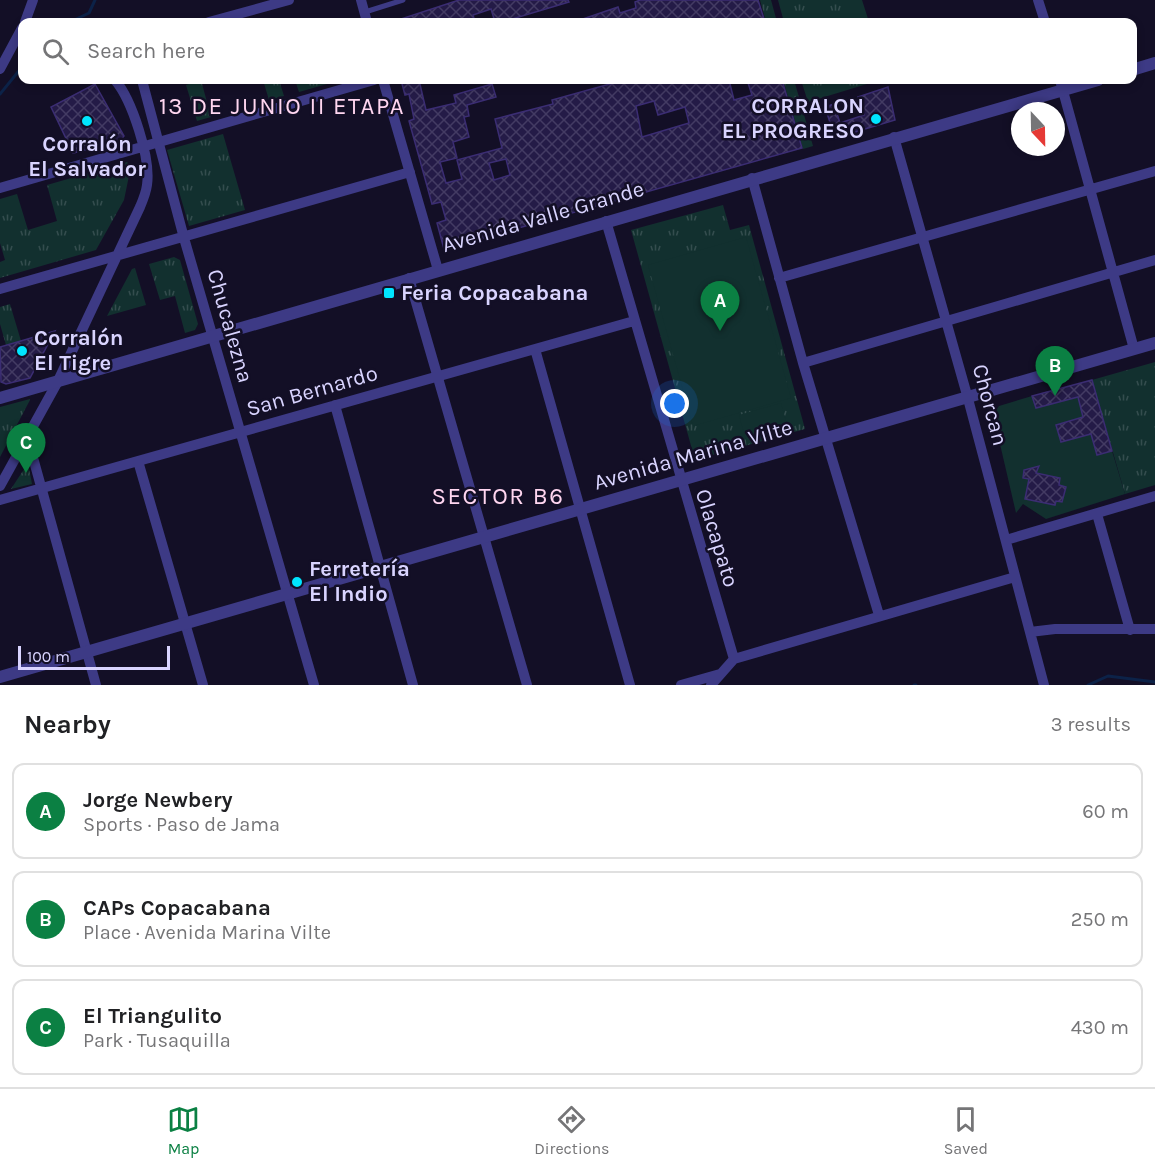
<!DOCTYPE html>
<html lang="en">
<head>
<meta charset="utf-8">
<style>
	body { margin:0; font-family:Karla,sans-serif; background:#f2f2f2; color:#202124 }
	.compass { position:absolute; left:1011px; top:102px; width:54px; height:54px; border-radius:50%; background:#fff; box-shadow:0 3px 9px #0003; rotate:158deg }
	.scale { position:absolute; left:18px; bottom:15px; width:152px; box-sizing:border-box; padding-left:6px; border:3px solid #d9d4ff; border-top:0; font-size:16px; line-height:21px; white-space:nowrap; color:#d9d4ff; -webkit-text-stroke:4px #130f26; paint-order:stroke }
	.you { position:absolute; left:675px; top:404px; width:21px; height:21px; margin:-15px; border:4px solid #fff; border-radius:50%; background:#1a73e8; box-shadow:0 0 0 9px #1a73e833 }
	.badge { display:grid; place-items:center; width:39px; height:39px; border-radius:50%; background:#0b8043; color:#fff; font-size:20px; font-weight:700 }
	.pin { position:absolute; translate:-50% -50px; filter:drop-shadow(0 2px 3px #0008) }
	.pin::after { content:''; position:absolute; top:32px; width:21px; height:18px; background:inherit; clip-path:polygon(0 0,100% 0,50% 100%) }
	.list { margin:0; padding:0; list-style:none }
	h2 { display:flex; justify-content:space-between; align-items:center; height:78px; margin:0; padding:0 24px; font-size:26px }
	h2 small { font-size:20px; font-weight:400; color:#757577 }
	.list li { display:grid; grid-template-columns:39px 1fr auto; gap:18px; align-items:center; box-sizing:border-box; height:96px; margin:0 12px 12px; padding:0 12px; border:2px solid #e0e0e0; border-radius:12px }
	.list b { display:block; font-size:22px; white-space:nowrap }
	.list p { margin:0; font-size:20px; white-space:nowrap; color:#757577 }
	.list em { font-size:20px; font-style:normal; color:#757577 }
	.icon { flex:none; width:33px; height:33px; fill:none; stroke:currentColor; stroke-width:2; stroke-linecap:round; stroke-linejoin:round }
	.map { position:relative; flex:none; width:1155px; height:685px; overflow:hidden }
	.search { position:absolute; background:#fff; box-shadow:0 3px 9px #0003; left:18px; right:18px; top:18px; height:66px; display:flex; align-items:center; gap:15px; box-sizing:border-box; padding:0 21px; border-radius:12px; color:#757577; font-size:22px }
	.sheet { height:402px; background:#fff }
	nav { display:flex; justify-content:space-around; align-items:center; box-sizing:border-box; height:84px; border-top:2px solid #e0e0e0; background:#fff; font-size:16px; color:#757577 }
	nav a { display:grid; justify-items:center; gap:3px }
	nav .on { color:#0b8043 }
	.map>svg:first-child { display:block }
	.grass { fill:url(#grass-tufts) }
	.garden { fill:#12302f }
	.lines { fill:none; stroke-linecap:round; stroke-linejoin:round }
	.stream { stroke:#0c2248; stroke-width:3 }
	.building { fill:url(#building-cross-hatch); stroke:#3b2d73; stroke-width:1.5; fill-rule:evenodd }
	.service { stroke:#3d3a85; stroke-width:5 }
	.minor { stroke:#3d3a85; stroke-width:10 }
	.tertiary { stroke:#3d3a85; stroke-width:12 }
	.poi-dot { fill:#00e5ff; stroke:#130f26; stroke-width:2 }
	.labels { text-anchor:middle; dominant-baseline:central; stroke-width:5; stroke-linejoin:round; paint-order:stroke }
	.poi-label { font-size:22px; font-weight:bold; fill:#d9d4ff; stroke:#130f26; text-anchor:start }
	.street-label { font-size:22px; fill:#d9d4ff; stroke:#130f26 }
	.neighbourhood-label { font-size:24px; letter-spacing:1.5px; fill:#ffd6f0; stroke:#130f26 }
</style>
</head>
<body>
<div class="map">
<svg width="1155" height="685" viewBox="0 0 1155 685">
	<defs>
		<pattern id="grass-tufts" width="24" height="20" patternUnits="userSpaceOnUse" patternTransform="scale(1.5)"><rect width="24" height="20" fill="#12302f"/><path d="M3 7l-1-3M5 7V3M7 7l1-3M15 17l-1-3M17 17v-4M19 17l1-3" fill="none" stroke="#344d4e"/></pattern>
		<pattern id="building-cross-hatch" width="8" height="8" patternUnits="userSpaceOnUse" patternTransform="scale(1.5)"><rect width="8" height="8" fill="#241b47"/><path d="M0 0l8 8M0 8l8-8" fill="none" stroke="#433b63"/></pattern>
	</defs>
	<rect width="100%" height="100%" fill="#130f26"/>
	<path class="grass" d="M760 0H771L777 22H766Z
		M778 0H862L869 22H784Z
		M201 80 211 117 197 121 186 85Z
		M263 80H279L284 96 269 100Z
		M295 80H341L299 92Z
		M783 80H794L813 146 803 149Z
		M801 80H880L808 102Z
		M223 134 245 210 189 226 167 150Z
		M127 162 131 166 124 200 96 250 0 278V262L5 260 0 243V199L17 194 28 230 57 221 47 185Z
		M723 205 730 230 749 225 805 429 695 460 631 230Z
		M174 257 180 260 198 324 195 330 185 333 175 296 160 300 149 264Z
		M135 268 146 305 107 316 132 269Z
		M10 304 21 341 6 345 0 324V307Z
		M1155 362V485L1125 494 1092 380Z
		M30 399V400L0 457V407Z
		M28 463 32 484 11 489Z"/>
	<path class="garden" d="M746 237 791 398 693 426 648 265Z
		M1032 396 1036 408 1078 397 1083 417 1056 425 1061 442 1091 434 1097 455 1112 451 1125 494 1046 519 1023 504 1016 513 993 414 999 406Z
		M781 403 789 432 747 444 739 415Z"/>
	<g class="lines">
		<path class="stream" d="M70 22 89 13 95 0
			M0 94 22 67
			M914 685H916
			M1088 685 1108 676 1155 682"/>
	</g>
	<path class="building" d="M459 0H568L569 2 502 22H495L491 9 473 15 475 22H392Z
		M640 0H758L765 22H574L618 7 620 13 636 8 635 2Z
		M401 80H419L426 110 456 103 454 95 492 84 496 97 467 105 469 116 464 117 469 137 453 142 457 158 440 162 446 183 462 179 457 160 502 148 495 119 553 104 552 100 624 80H729L734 100 752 95 747 80H782L802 148 444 249 437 223 446 220 441 202 432 204 409 121 414 119 409 94 405 95ZM654 101 658 115 685 107 689 123 642 137 636 106ZM506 159 510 175 494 180 489 163Z
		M95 84 124 136 120 141 73 153 51 107Z
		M888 87 895 120 835 138 825 107 834 104 840 123 864 115 858 97Z
		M55 331 30 378 6 384 1 382 0 347Z
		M1092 380 1112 451 1097 455 1091 434 1061 442 1056 425 1083 417 1078 397 1036 408 1032 396Z
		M1039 466 1036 473 1060 478 1059 485 1066 487 1062 502 1056 501 1055 505 1025 499 1029 479 1023 478 1024 470Z"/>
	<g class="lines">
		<path class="service" d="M365 12 403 0"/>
		<path class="minor" d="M361 0 367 22
			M1038 0 1045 22
			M25 22 33 0
			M209 22 289 0
			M0 69 22 28
			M142 80 184 238 314 685
			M383 80 438 270
			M1060 80 1134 349
			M894 137 967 395 1044 685
			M752 178 803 363 879 615
			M0 188 374 80
			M606 221 734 659
			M409 278 527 685
			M779 278 1155 171
			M0 289 410 172
			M535 349 630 685
			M803 363 1155 260
			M335 405 413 685
			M27 436 96 685
			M138 461 203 685
			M0 486 57 383 140 207C143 200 146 193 147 185 151 158 132 100 115 80
			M0 500 634 321
			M1097 514 1130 630
			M1006 540 1155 496
			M1030 632 1055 629H1155
			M681 685 720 674
			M711 685 734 659 1015 577"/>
		<path class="tertiary" d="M1132 70 1155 63
			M0 398 1098 80
			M0 677 1155 343"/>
	</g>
	<g class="poi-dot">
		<circle cx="876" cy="119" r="6"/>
		<circle cx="87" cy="121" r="6"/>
		<rect x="383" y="287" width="12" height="12" rx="3"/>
		<circle cx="22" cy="351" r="6"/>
		<circle cx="297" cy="582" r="6"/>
	</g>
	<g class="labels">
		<g class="poi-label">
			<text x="864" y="106" text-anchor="end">CORRALON<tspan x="864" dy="25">EL PROGRESO</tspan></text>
			<text x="87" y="144" text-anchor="middle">Corralón<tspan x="87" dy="25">El Salvador</tspan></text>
			<text x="401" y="293">Feria Copacabana</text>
			<text x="34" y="338">Corralón<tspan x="34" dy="25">El Tigre</tspan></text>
			<text x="309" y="569">Ferretería<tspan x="309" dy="25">El Indio</tspan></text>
		</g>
		<g class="street-label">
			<text transform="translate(543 217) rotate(-16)">Avenida Valle Grande</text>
			<text transform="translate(230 326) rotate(74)">Chucalezna</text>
			<text transform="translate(312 391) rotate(-16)">San Bernardo</text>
			<text transform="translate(990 405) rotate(75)">Chorcan</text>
			<text transform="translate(693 455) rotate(-16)">Avenida Marina Vilte</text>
			<text transform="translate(717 538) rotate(73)">Olacapato</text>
		</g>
		<g class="neighbourhood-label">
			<text x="282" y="106">13 DE JUNIO II ETAPA</text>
			<text x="498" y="496">SECTOR B6</text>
		</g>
	</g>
</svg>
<svg class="compass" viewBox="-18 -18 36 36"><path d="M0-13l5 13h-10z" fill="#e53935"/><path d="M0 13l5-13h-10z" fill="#757577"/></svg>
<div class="scale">100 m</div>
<div class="you"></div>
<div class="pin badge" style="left:720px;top:331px">A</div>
<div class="pin badge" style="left:1055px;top:396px">B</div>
<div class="pin badge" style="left:26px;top:473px">C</div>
<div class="search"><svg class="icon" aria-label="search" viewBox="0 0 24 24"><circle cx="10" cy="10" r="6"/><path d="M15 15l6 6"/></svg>Search here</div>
</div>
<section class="sheet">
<h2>Nearby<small>3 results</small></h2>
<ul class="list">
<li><span class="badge">A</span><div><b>Jorge Newbery</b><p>Sports · Paso de Jama</p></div><em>60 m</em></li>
<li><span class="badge">B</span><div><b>CAPs Copacabana</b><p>Place · Avenida Marina Vilte</p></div><em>250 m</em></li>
<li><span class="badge">C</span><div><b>El Triangulito</b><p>Park · Tusaquilla</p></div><em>430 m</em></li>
</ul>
</section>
<nav>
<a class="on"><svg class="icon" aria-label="map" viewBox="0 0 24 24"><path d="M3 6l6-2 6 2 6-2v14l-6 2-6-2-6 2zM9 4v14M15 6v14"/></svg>Map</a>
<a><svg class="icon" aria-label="directions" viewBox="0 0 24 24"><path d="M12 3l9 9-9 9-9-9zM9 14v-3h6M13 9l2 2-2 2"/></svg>Directions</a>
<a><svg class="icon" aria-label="saved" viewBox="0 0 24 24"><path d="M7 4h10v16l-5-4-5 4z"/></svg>Saved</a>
</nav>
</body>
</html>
